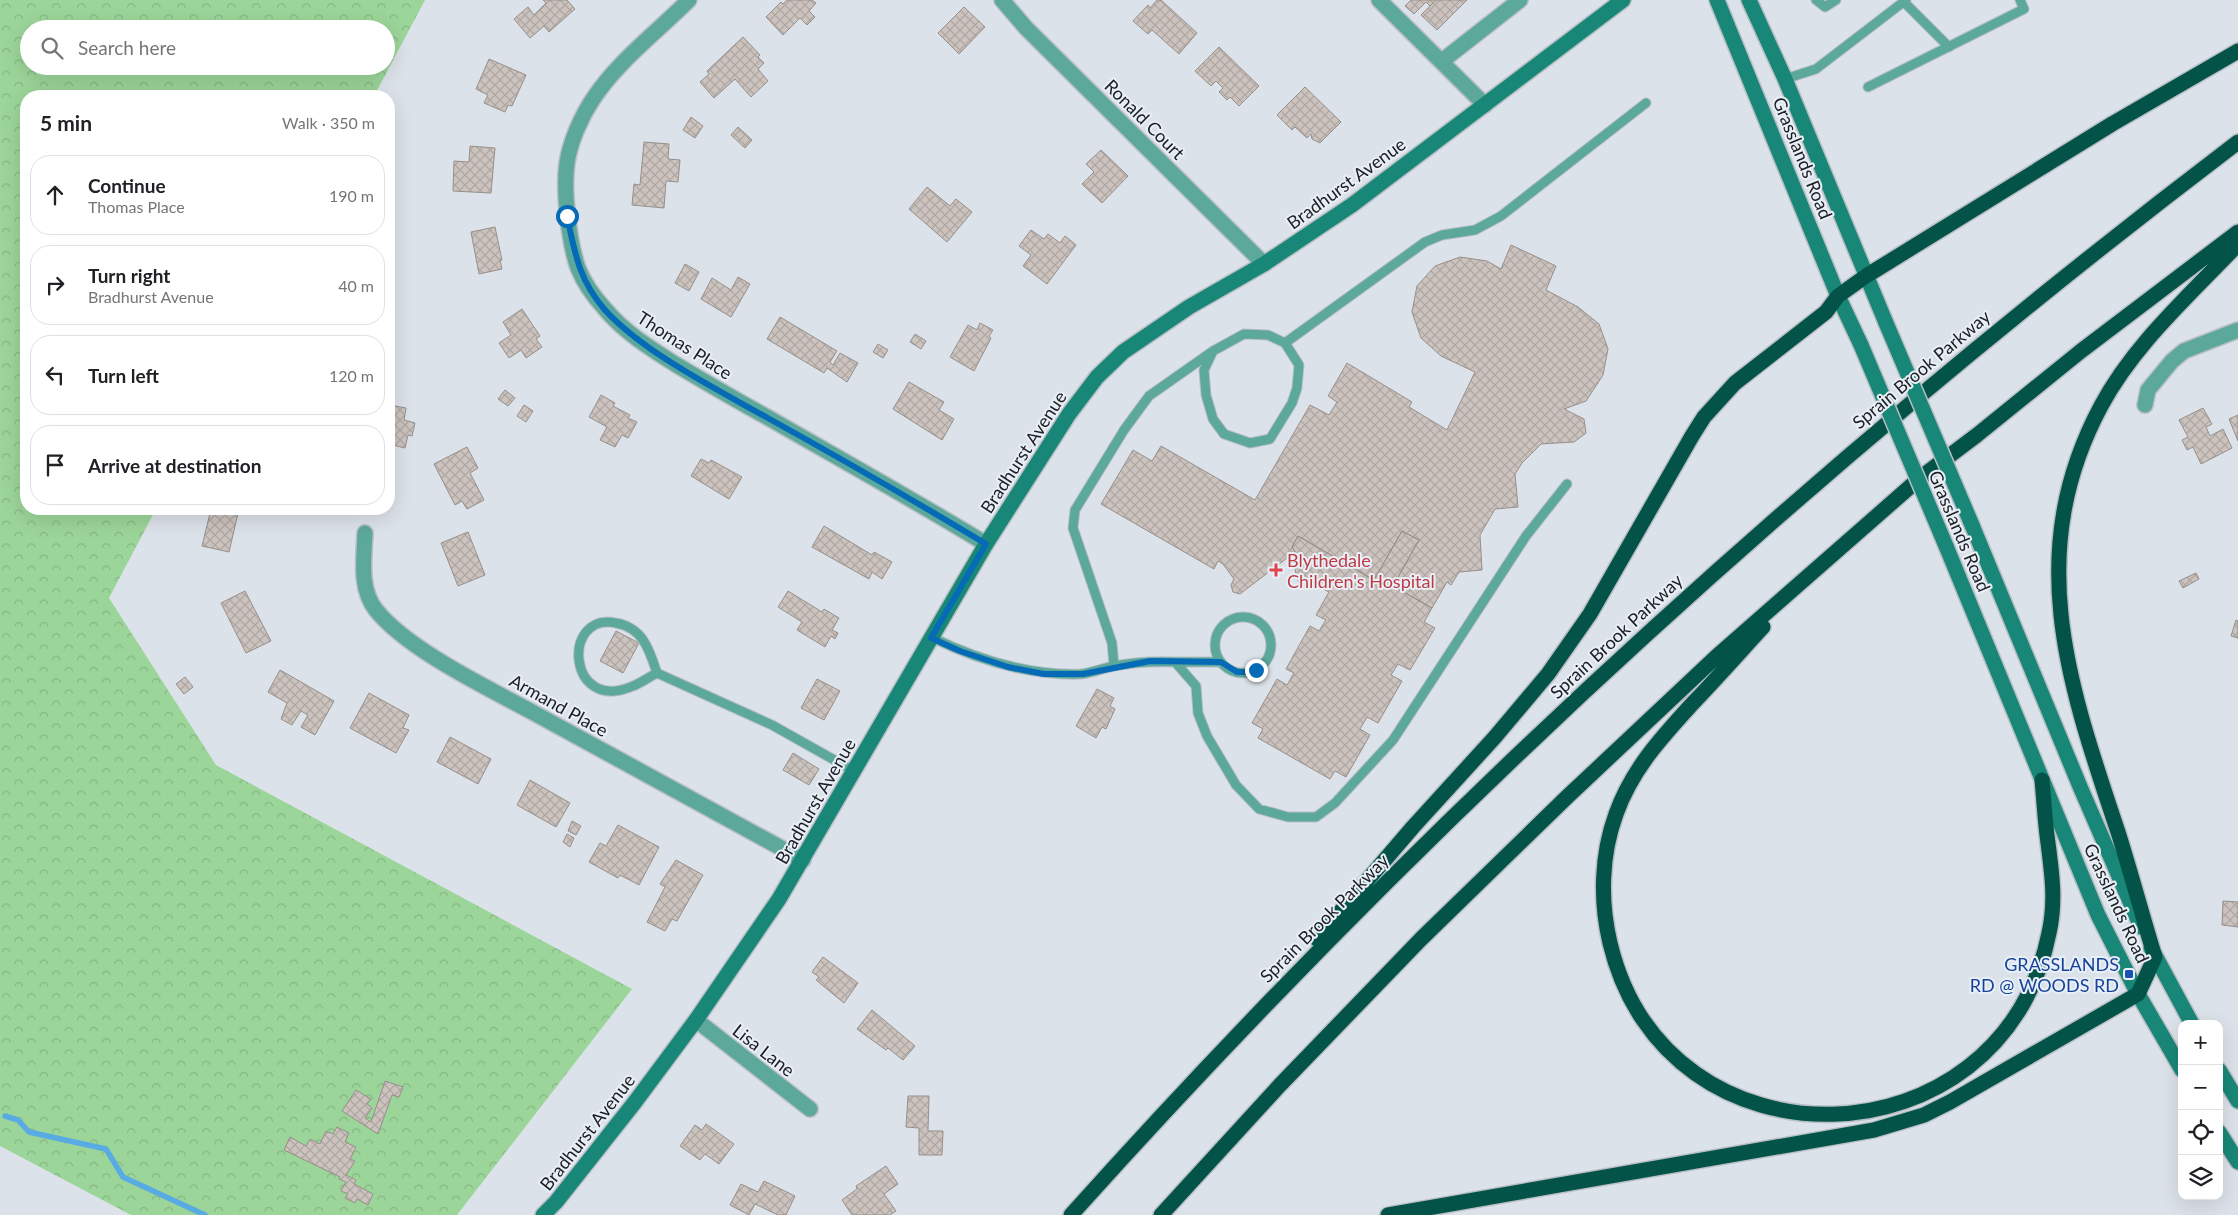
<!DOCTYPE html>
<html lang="en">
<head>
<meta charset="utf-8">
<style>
	body { margin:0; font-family:Lato,sans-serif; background:#f2f2f2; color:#202124 }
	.controls { position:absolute; right:15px; bottom:15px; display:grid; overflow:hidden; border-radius:10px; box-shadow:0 5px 20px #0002 }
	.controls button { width:45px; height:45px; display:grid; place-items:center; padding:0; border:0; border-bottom:1px solid #e0e0e0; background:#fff; color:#202124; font:25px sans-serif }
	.stop { position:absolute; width:15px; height:15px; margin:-11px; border:4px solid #056bb7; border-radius:50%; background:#fff }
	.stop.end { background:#056bb7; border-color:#fff; box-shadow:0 1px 5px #0008 }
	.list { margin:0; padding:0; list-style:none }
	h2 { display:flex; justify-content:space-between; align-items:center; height:65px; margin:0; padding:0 20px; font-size:21px }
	h2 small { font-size:16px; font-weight:400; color:#757577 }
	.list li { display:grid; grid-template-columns:32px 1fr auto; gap:15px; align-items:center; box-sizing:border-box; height:80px; margin:0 10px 10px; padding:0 10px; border:1px solid #e0e0e0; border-radius:20px }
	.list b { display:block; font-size:19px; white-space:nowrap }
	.list p { margin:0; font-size:16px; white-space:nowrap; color:#757577 }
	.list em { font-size:16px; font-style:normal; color:#757577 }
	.icon { flex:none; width:28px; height:28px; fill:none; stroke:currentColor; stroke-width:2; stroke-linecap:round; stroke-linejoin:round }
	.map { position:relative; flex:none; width:2238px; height:1215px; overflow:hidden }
	.search { position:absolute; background:#fff; box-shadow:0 5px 20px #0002; left:20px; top:20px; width:375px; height:55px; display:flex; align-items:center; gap:12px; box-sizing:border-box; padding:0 18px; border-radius:28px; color:#757577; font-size:19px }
	.panel { position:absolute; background:#fff; box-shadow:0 5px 20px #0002; left:20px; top:90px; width:375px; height:425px; border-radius:20px }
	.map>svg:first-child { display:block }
	.forest { fill:url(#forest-crowns); fill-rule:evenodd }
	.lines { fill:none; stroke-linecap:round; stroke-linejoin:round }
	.stream { stroke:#59abe3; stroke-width:5.5 }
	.building { fill:url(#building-cross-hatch); stroke:#978f8a }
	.lane-casing { stroke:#b9bfc5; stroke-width:11 }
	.street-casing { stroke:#b9bfc5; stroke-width:18 }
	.secondary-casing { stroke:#b9bfc5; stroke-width:18 }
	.highway-casing { stroke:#b9bfc5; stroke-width:18 }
	.lane { stroke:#5ca89b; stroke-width:9 }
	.street { stroke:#5ca89b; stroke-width:15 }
	.secondary { stroke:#198778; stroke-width:15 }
	.highway { stroke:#045349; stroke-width:15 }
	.secondary-bridge-casing { stroke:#b9bfc5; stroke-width:18; stroke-linecap:butt }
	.secondary-bridge { stroke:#198778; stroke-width:15 }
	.route { stroke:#056bb7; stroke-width:6 }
	.health-dot { fill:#e0444e; stroke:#e9eff7; stroke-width:2 }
	.transit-dot { fill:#1a4fb4; stroke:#e9eff7; stroke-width:2 }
	.labels { text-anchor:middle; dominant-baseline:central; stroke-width:4; stroke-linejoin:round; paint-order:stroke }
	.street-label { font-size:18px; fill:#1c1e21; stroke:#e9eff7 }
	.health-label { font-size:18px; fill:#be3a42; stroke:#e9eff7; text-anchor:start }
	.transit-label { font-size:18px; fill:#164399; stroke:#e9eff7; text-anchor:end }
</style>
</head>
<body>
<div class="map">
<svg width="2238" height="1215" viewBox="0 0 2238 1215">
	<defs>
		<pattern id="forest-crowns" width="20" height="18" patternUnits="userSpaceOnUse" patternTransform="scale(1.25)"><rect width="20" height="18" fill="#9cd599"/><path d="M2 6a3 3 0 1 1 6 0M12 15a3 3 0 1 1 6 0" fill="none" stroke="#86b684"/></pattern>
		<pattern id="building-cross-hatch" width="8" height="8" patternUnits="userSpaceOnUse" patternTransform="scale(1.25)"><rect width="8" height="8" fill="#ccc3be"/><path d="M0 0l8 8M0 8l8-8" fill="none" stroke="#afa7a3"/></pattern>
	</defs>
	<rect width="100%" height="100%" fill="#dce2e9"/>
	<path class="forest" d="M0 0H425L374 96H26V509H156L109 598 216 765 632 989 457 1215H131L0 1146ZM29 29H386V66H29Z"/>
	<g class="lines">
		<path class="stream" d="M5 1116 18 1120 29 1132 106 1149 123 1177 205 1215"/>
	</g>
	<path class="building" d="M543 0H567L575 9 549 32 544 26 530 38 514 19 528 7 534 15 546 3Z
		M787 0H812L816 3 809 11 815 17 807 25 800 18 783 35 766 17 781 2 783 4Z
		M1157 0H1161L1197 33 1179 54 1152 30 1148 34 1133 21 1148 5 1150 8Z
		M1411 0H1436L1430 6 1426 2 1414 14 1405 6Z
		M1436 0H1467L1437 30 1421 15Z
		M964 7 985 27 959 54 938 33Z
		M743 37 760 55 758 57 764 63 758 69 768 81 751 97 735 79 714 98 700 82 709 74 707 71Z
		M1219 47 1259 86 1239 106 1230 97 1227 100 1219 92 1223 88 1216 81 1211 86 1195 71Z
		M489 59 526 75 512 106 508 105 505 112 484 103 488 95 476 89Z
		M1305 87 1341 122 1320 143 1312 139 1311 134 1307 138 1295 127 1292 130 1277 115Z
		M691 117 703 126 695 138 683 130Z
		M738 127 752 140 745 148 731 135Z
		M644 142 669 144 668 159 680 160 678 182 666 181 664 208 632 205 634 184 640 185Z
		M470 146 495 148 491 193 453 191 454 161 469 162Z
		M1101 150 1128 176 1102 203 1082 184 1094 172 1086 164Z
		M927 187 950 206 956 199 972 212 947 242 909 209Z
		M495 227 502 260H500L502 269 479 274 471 232Z
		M1031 230 1044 239 1048 234 1060 243 1065 236 1076 245 1047 284 1023 266 1031 255 1019 246Z
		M1511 245 1556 266 1546 290 1578 307 1599 324 1608 349 1603 375 1586 401 1564 409 1584 419 1586 433 1574 442 1541 444 1522 463 1515 474 1518 507 1495 509 1480 535 1482 570 1459 572 1451 585 1447 582 1432 608 1393 586 1419 540 1402 531 1374 580 1298 536 1292 547 1295 552 1240 594 1233 592 1231 585 1234 579 1223 564 1218 561 1214 569 1101 504 1133 450 1152 461 1161 446 1255 500 1310 405 1329 415 1337 402 1328 396 1347 363 1412 402 1409 407 1447 430 1475 372 1441 356 1421 338 1412 312 1417 286 1435 266 1460 257 1487 261 1501 269Z
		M685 264 699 272 689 291 675 283Z
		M738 277 750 284 731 317 701 299 712 278 731 290Z
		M522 309 540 336 536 339 542 347 526 358 521 350 509 358 499 343 511 335 503 322Z
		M780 317 837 351 830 362 833 365 840 353 858 363 847 382 827 368 824 373 767 339Z
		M980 323 993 330 989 336 991 338 974 371 950 357 968 325 977 330Z
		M915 334 926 341 921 349 910 342Z
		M878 344 888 350 883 358 873 352Z
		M909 382 944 402 939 410 954 419 942 440 893 409Z
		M505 390 515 398 508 406 498 399Z
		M601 395 615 403 613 406 630 415 628 418 637 422 628 438 622 435 615 447 600 440 607 427 589 417Z
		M389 405 406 408 404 420 415 423 412 436 408 435 405 448 389 444Z
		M524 405 533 411 526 422 517 416Z
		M2203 408 2212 424 2206 427 2210 436 2223 429 2232 448 2201 464 2193 447 2187 450 2182 440 2188 437 2179 420Z
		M2238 415V441L2229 419Z
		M467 447 478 468 470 473 484 500 467 509 462 501 455 505 434 464Z
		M701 459 709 463 711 460 742 477 729 499 691 476Z
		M211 509H239L229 552 202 546Z
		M824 526 872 555 874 552 892 562 882 579 872 572 869 579 812 547Z
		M1402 531 1419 540 1393 586 1432 608 1424 622 1435 628 1410 670 1398 664 1391 675 1402 681 1378 723 1367 717 1360 729 1370 735 1346 777 1335 771 1330 779 1258 738 1263 729 1252 723 1277 679 1287 685 1294 673 1286 669 1310 626 1319 631 1326 620 1316 615 1329 592 1321 588 1307 589 1299 584 1295 570 1300 559 1292 547 1298 536 1374 580Z
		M468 532 485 575 458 586 441 543Z
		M2196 573 2199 579 2183 588 2179 581Z
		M245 591 271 641 246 653 221 603Z
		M788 591 822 612 824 609 839 618 832 630 838 633 835 639 831 636 825 647 797 630 802 622 778 607Z
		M2236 620 2238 621V638L2231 636Z
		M616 631 639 643 623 673 600 661Z
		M280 670 334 701 315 735 301 727 308 715 301 711 292 725 281 719 287 703 268 692Z
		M185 677 193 687 184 694 176 684Z
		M817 679 840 691 824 720 801 708Z
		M1097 689 1114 698 1110 706 1115 709 1106 729 1102 727 1096 738 1076 726Z
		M369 693 409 715 403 728 409 730 396 753 350 728Z
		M450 737 491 759 478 784 437 762Z
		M793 753 819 769 809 785 783 770Z
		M530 780 570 803 556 827 517 805Z
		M572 821 581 826 576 835 568 831Z
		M618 825 659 847 639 885 620 875 618 878 589 862 600 843 606 846Z
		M567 834 574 838 570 847 563 842Z
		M676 860 703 875 677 921 672 919 665 931 647 922 665 887 660 884Z
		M2223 901 2238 902V927L2222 925Z
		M823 957 858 983 844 1003 816 980 819 977 812 972Z
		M872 1010 915 1046 903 1060 888 1048 886 1050 857 1029Z
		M385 1081 403 1087 399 1097 392 1095 378 1134 342 1111 356 1090 371 1099 367 1104 372 1108 365 1118 371 1122Z
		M908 1096H929L928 1131H943L942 1155H919V1128L906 1127Z
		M706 1124 734 1144 719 1164 705 1154 700 1160 680 1146 695 1125 702 1130Z
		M337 1127 349 1133 345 1142 356 1147 350 1159 355 1161 346 1175 356 1180 354 1184 373 1194 368 1205 357 1199 355 1203 345 1198 348 1194 341 1191 346 1182 339 1179 340 1177 284 1150 290 1137 306 1146 310 1139 320 1144 326 1131 333 1134Z
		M886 1166 898 1184 884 1194 896 1211 890 1215H852L842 1200 857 1189 856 1186Z
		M764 1181 795 1196 786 1215H778L755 1204 749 1215 730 1205 741 1184 758 1192Z"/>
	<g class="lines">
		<defs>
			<path id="lane" d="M1816 0 1825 7 1836 0
				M1904 2 1949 47
				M1785 79 1816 69 1906 0
				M1868 87 2024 9 2020 0
				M1213 351 1204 370 1206 395 1213 419 1224 434 1250 443 1270 439 1292 403 1297 388 1299 365 1285 343
				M1215 645a28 28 0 1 1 56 0a28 28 0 1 1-56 0Z
				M931 637C978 660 1028 676 1081 674 1092 673 1103 668 1114 666 1135 662 1154 661 1175 662L1196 686 1198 713 1207 736 1236 785 1259 809 1288 817H1316L1335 803 1393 740 1526 536 1567 484
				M1175 662H1221
				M1114 666 1112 643 1073 528 1075 510 1124 430 1149 396 1213 351 1244 334 1268 335 1285 343 1425 242 1442 235 1475 230 1501 216 1646 103
				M657 673C649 677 641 683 633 686 567 715 561 611 616 623 643 628 649 649 657 673L772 725 854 771"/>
			<path id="street" d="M689 0C657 32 618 61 593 99 581 117 570 142 567 163 563 190 569 243 578 268 584 283 594 297 605 309 624 332 650 348 675 364 705 382 736 400 767 417 840 459 914 500 986 544
				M1002 0 1026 28 1264 264
				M1379 0 1485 105
				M1442 61 1520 0
				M2145 405 2148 390 2172 361 2184 351 2238 330
				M365 533C364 558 359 589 376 610 408 650 488 688 534 713 623 762 713 811 803 860
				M696 1020 810 1109"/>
			<path id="secondary" d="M1717 0 1838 296 1861 345
				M1749 0 1785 79 1886 323
				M1972 525 2081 789 2141 927
				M1946 546 2098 915 2138 994 2182 1070
				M2151 948 2192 1024
				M2219 1070 2238 1101
				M2219 1132 2238 1162
				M543 1215 556 1202 635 1102 696 1020 779 899 986 544 1069 414 1097 377 1123 352 1189 307 1264 264 1352 205 1623 0"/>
			<path id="highway" d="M1763 627C1740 652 1717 678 1693 703 1662 737 1632 769 1616 814 1601 855 1600 901 1610 943 1666 1178 2002 1168 2049 933 2056 902 2052 874 2048 843 2045 822 2044 801 2042 780
				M1317 939 1413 827 1495 737 1548 674 1590 614 1692 436 1704 417 1735 383 1826 312 1838 296 1866 276 2112 124 2238 51
				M1071 1215C1427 818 1813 465 2238 142
				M1161 1215 1280 1085 1421 939 1567 797 1716 657 1920 478 1977 435 2081 351 2238 232
				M1388 1215 1874 1130 1924 1115 1950 1102 2138 994 2155 957C2142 915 2131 873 2118 832 2069 685 2022 554 2101 406 2134 344 2190 295 2238 244"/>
		</defs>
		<use href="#lane" class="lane-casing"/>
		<use href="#street" class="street-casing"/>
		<use href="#secondary" class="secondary-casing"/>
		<use href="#highway" class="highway-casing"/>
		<use href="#lane" class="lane"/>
		<use href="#street" class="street"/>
		<use href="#secondary" class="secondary"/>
		<use href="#highway" class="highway"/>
		<defs>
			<path id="secondary-bridge" d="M1886 323 1972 525
				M1861 345 1946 546"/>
		</defs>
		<use href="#secondary-bridge" class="secondary-bridge-casing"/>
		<use href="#secondary-bridge" class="secondary-bridge"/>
	</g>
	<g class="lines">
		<path class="route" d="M567 216C575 254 579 280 605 310 643 352 716 389 766 417 840 458 913 500 986 544L931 638 960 651 1008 667 1044 674H1083L1150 661 1221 662 1237 672H1246L1256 670"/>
	</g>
	<path class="health-dot" d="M1273.5 562.5h5v5h5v5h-5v5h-5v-5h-5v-5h5z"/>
	<rect class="transit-dot" x="2124" y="969" width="10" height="10" rx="2.5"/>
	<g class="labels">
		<g class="street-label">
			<text transform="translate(1145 119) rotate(45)">Ronald Court</text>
			<text transform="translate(1803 158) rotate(68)">Grasslands Road</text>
			<text transform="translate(1346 183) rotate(-36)">Bradhurst Avenue</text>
			<text transform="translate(685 345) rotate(33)">Thomas Place</text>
			<text transform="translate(1921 369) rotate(-40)">Sprain Brook Parkway</text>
			<text transform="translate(1023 452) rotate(-57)">Bradhurst Avenue</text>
			<text transform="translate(1960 531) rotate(67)">Grasslands Road</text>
			<text transform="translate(1616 636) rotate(-43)">Sprain Brook Parkway</text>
			<text transform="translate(559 705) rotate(29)">Armand Place</text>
			<text transform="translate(815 801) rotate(-60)">Bradhurst Avenue</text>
			<text transform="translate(2117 903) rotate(65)">Grasslands Road</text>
			<text transform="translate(1324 918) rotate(-45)">Sprain Brook Parkway</text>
			<text transform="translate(764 1050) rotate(38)">Lisa Lane</text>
			<text transform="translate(587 1132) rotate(-52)">Bradhurst Avenue</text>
		</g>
		<g class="health-label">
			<text x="1287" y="560">Blythedale<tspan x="1287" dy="21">Children's Hospital</tspan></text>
		</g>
		<g class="transit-label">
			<text x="2119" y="964">GRASSLANDS<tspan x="2119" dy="21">RD @ WOODS RD</tspan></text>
		</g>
	</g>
</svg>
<div class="controls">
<button>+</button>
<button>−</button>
<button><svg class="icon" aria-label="locate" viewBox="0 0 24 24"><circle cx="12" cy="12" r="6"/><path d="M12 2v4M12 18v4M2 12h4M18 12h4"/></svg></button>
<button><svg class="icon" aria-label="layers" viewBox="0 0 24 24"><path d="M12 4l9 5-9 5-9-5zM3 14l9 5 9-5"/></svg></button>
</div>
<div class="stop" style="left:567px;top:216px"></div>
<div class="stop end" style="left:1256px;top:670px"></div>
<div class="search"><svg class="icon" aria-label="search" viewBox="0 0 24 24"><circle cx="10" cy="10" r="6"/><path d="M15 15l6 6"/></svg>Search here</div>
<section class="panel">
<h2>5 min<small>Walk · 350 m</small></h2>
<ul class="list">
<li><svg class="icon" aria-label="ahead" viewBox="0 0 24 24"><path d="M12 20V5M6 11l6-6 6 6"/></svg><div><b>Continue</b><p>Thomas Place</p></div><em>190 m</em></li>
<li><svg class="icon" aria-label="right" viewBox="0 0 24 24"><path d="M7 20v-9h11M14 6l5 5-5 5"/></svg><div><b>Turn right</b><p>Bradhurst Avenue</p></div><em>40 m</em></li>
<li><svg class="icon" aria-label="left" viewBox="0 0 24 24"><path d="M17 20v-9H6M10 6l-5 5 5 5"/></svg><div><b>Turn left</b></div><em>120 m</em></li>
<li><svg class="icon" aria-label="arrive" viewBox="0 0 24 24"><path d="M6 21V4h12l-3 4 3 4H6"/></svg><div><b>Arrive at destination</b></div></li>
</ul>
</section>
</div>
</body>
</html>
